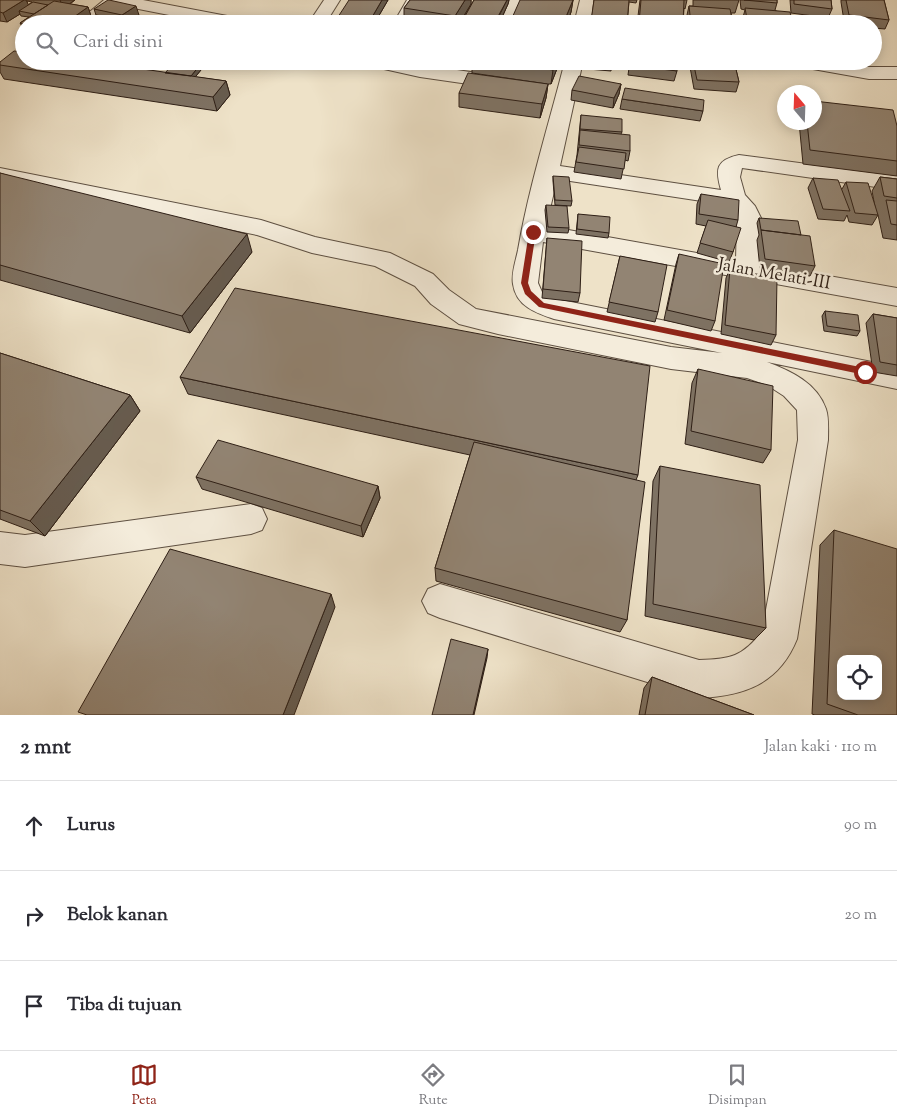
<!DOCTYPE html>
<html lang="id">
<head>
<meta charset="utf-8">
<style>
	body { margin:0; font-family:"Sorts Mill Goudy",serif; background:#f7f7f7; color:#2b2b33 }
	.controls { position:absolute; right:15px; bottom:15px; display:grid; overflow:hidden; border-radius:10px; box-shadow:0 2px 12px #0003 }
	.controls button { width:45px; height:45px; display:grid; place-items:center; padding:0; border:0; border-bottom:1px solid #e1e1e2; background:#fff; color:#2b2b33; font:25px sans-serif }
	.compass { position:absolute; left:777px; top:85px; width:45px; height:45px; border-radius:50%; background:#fff; box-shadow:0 2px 12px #0003; rotate:341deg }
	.stop { position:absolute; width:15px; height:15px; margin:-11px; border:4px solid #8f2418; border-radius:50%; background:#fff }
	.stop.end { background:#8f2418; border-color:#fff; box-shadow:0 1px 5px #0008 }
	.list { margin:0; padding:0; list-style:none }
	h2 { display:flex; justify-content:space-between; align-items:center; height:65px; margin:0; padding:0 20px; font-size:21px }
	h2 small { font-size:16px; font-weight:400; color:#7c7c81 }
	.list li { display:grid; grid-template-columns:32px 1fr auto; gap:15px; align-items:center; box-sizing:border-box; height:90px; padding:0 20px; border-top:1px solid #e1e1e2 }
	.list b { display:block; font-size:19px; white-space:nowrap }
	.list em { font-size:16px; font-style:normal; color:#7c7c81 }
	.icon { flex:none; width:28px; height:28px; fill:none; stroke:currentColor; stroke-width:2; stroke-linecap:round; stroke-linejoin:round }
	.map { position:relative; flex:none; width:897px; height:715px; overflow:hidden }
	.search { position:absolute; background:#fff; box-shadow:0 2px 12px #0003; left:15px; right:15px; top:15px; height:55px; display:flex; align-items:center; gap:12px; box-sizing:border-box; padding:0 18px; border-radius:28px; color:#7c7c81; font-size:19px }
	.sheet { height:335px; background:#fff }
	nav { display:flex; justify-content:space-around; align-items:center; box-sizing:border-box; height:70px; border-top:1px solid #e1e1e2; background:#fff; font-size:14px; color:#7c7c81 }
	nav a { display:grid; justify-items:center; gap:2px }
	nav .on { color:#8f2418 }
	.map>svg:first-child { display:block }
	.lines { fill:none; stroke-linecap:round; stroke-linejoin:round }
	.minor-casing { stroke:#5e5042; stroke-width:2 }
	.minor { fill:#f4ecdb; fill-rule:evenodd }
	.wall { fill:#7e7263; stroke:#2e1f16; fill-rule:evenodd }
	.shaded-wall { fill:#665c50; stroke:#2e1f16 }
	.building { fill:#928473; stroke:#2e1f16; fill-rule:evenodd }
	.route { fill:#8f2418 }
	.labels { text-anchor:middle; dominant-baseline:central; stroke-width:5; stroke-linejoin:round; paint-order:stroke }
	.street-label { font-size:18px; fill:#2e1f16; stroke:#f4ecdb }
</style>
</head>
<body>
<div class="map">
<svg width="897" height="715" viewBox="0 0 897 715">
	<rect width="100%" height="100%" fill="#eee2c8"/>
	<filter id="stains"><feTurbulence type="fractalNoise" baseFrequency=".004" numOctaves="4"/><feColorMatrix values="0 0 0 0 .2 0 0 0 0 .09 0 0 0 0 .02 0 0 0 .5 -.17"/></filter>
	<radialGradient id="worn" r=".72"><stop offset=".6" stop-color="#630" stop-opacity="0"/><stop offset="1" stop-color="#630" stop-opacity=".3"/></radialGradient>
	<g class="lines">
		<defs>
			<path id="minor" d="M104 0H143L243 19 249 20 251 24H215L118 5 94 24H75Z
				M324 0H340L325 24H308Z
				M407 0H423L410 24H393Z
				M508 0H524L518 24H500Z
				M580 0H596L592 24H574Z
				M373 61H398L503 77 510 79 513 83 510 87 503 89 420 77 384 69 376 65Z
				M565 61H583L560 166 721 190C715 169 716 160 739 155L897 176V190L742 168 740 177 745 195 755 206 761 218 760 264 897 288V306L543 242 538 283 542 292 551 298 897 367V389L767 362C791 371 817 383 826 409 829 418 828 430 828 440L797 639C779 684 744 696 699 698L440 618 428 613 422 601 428 589 440 584 699 660C730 659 743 657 762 631L798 440 797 410 784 396 767 385 747 378 671 369 498 334 459 324 431 304 415 286 375 266 312 253 257 235 0 182V168L261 220 315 237 390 253 433 274 449 290 476 309 671 347 722 353 554 319C536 313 516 306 513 284 511 274 516 260 518 250 529 186 549 124 565 61ZM557 179 728 205 736 214 737 218 736 260 546 226Z
				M787 61H831L869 67H897V79H869L796 66 790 65Z
				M251 504 262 508 267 519 262 530 251 534 25 567 0 564V532L25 535Z"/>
		</defs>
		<use href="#minor" class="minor-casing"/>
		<use href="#minor" class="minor"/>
	</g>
	<path class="wall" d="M0 0H75L70 4 88 7 91 16 24 24V30L20 23 29 17 21 16 20 14 7 22 0 21ZM27 1 32 2 28 5Z
		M388 0 374 24H336V20Z
		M410 0H471V4L459 24H399L404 20V8Z
		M474 0H509L508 4 499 24H464V18Z
		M573 0 571 12 567 24H511L512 18Z
		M594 0H637L636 3 629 2 627 24H591Z
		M640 0H687L685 9 684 8 683 24H637Z
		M693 0H739L735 13H731L733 24H687V15L689 6H693Z
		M740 0H777V3L775 10 793 24H744L743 17 745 10 741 9Z
		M790 0H831L832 9 828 18 791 13Z
		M841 0H884L889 20 885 29 873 28V24H796L799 16 844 21 841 2Z
		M94 9 139 15 127 24H84L96 15Z
		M270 61H293L290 65Z
		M393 61H465L462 69Z
		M472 61H560L551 84H548L546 98 540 118 459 107V93L547 84 472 73Z
		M577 61H612L611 71 576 68Z
		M630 61 677 71 674 81 628 75Z
		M692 61H734L739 82 736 92 694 89 690 67Z
		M0 62 165 73 201 70 195 77 226 81 230 95 217 111 4 79 0 72Z
		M621 84 619 94 613 108 571 100 572 90Z
		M622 99 703 111 700 121 620 109Z
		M581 115 622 132 621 134 630 151 628 161 625 160 621 179 574 172 577 155Z
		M799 122 897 126V176L803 164Z
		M0 173 252 252 190 333 0 280Z
		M553 176 572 201 571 206 555 205 553 181Z
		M880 177 897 179V240L883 238 878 215 872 225 849 222 847 215 844 221 818 219 808 188 813 178 842 189 846 182 875 207 872 191Z
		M701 194 738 220 736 227 733 252 729 262 697 253 706 226 696 224 697 204Z
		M546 205 569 228 568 233 547 232 545 210Z
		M578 214 609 233 608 238 576 234Z
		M759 218 801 235 815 266 810 276 760 269 757 240 759 235 757 223Z
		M547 238 580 293 578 302 542 298Z
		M679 254 715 321 711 331 664 320 676 264Z
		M620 256 658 312 655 322 607 312Z
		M730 269 776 335 771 345 721 334 726 278Z
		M825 311 860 331 857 336 824 331 822 316Z
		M873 314 897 318V376L873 372 866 323Z
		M0 353 130 395 140 411 45 536 0 519Z
		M698 369 771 450 763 463 685 444 692 383Z
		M180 377 638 475 636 480 627 620 620 632 436 581 435 568 470 455 188 394Z
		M660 466 766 628 754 640 645 616 653 481Z
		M196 477 378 486 380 498 363 537 202 489Z
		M834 530 897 715H815L812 714 820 545Z
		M652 677 754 715H639L644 688Z"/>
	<path class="shaded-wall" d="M24 0H26L30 8 19 11 20 14 7 22 3 13Z
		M60 0H75L63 8Z
		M382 0H388L374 24H368Z
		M465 0H471V4L459 24H455V16Z
		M507 0H509L508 4 499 24H495Z
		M573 0 571 12 567 24H563Z
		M136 6 139 15 127 24H125L122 15Z
		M88 7 91 16 81 24H64Z
		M121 19 123 24H115Z
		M462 61H465L462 69Z
		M556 61H560L551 84 553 70Z
		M200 65 201 70 191 82 190 77Z
		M226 81 230 95 217 111 213 97Z
		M548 84 546 98 540 118 542 104Z
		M621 84 619 94 613 108 614 98Z
		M247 234 252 252 190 333 182 316Z
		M130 395 140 411 45 536 30 521Z
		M378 486 380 498 363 537 361 526Z
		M331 594 335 607 294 715H283Z
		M488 649 487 658 474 715H473Z"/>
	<path class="building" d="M0 0H24L3 13 0 12Z
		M108 0H109L136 6 122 15 94 9Z
		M349 0H382L368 24 336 20Z
		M410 0H465L455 16 404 8Z
		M474 0H507L495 22 464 18Z
		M520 0H573L563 24 512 18Z
		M594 0H629L627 24 591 21Z
		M641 0H684L683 24H648L639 23Z
		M744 0H777V3Z
		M794 0H831L832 9 794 4Z
		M846 0H884L889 20 849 15Z
		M54 1 88 7 64 24H25L20 23Z
		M33 2 48 5 34 14 19 11Z
		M689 6 730 9 733 24H691Z
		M745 8 790 12 793 24H748Z
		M96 15 121 19 115 24H84Z
		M799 16 846 21 847 24H800Z
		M401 20 439 24H399Z
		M14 51 24 52V61H87L226 81 213 97 0 65V62Z
		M489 61H556L553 70Z
		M630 61H678L677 71 629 65Z
		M693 61H734L739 82 697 80Z
		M175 62 200 65 191 76 165 73Z
		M468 73 548 84 542 104 459 93Z
		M579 76 621 84 614 98 572 90Z
		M625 88 704 100 703 111 622 99Z
		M814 101 893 110 897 126V161L810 150 807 122H814Z
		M581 115 622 119V132L580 129Z
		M580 130 630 135V151L579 145Z
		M579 147 626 153 624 169 576 162Z
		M0 173 247 234 182 316 0 265Z
		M553 176 569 177 572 201 555 200Z
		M880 177 897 179V198L884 196Z
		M813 178 838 180 850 211 823 209Z
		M846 182 868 183 878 215 855 213Z
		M701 194 739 200 738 220 699 214Z
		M886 200 897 201V225L891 224Z
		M546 205 567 206 569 228 548 227Z
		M578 214 610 217 609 233 577 229Z
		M759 218 798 221 801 235 761 230Z
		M708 220 741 228 733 252 700 243Z
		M761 230 810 236 815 266 765 259Z
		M547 238 582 241 580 293 543 289Z
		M679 254 724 264 715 321 667 310Z
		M620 256 667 265 658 312 609 302Z
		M730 269 777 278 776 335 725 325Z
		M235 288 650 366 638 475 180 377Z
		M825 311 858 315 860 331 827 326Z
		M873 314 897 318V365L880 362Z
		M0 353 130 395 30 521 0 510Z
		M698 369 773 386 771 450 691 431Z
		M218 440 378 486 361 526 196 477Z
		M474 442 645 482 627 620 435 568Z
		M660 466 760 485 766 628 653 604Z
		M834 530 897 549V715H858L827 704ZM841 659H878V696H841Z
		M170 549 331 594 283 715H87L78 712Z
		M451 639 488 649 473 715H432Z
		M652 677 754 715H645Z"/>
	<path class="route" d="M533 230 536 232 528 283 531 291 544 303 865 368 869 372 865 375 539 307 525 294 521 283 529 232Z"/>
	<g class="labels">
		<g class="street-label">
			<text transform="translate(774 275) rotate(10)">Jalan Melati-III</text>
		</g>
	</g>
	<rect width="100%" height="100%" filter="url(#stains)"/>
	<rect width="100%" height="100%" fill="url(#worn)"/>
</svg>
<div class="controls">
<button><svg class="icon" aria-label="locate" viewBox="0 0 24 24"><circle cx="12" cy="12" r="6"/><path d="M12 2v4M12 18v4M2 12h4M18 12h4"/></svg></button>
</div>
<svg class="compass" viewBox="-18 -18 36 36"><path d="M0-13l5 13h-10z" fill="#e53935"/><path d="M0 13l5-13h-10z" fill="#7c7c81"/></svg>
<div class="stop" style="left:865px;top:372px"></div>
<div class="stop end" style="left:533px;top:232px"></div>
<div class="search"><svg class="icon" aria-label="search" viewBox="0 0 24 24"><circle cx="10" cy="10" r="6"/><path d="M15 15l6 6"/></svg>Cari di sini</div>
</div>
<section class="sheet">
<h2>2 mnt<small>Jalan kaki · 110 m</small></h2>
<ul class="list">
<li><svg class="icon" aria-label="ahead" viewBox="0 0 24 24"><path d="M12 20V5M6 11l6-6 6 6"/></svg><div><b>Lurus</b></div><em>90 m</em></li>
<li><svg class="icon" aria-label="right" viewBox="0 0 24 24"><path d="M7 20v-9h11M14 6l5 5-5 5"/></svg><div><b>Belok kanan</b></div><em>20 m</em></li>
<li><svg class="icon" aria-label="arrive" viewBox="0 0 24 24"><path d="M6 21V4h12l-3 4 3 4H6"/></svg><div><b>Tiba di tujuan</b></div></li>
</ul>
</section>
<nav>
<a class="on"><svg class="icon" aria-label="map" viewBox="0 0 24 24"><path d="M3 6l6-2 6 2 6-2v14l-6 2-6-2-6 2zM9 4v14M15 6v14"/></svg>Peta</a>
<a><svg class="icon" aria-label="directions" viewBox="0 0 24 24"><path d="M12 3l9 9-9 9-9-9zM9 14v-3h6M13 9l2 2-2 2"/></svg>Rute</a>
<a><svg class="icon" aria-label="saved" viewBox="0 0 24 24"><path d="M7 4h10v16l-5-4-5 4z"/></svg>Disimpan</a>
</nav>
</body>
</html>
